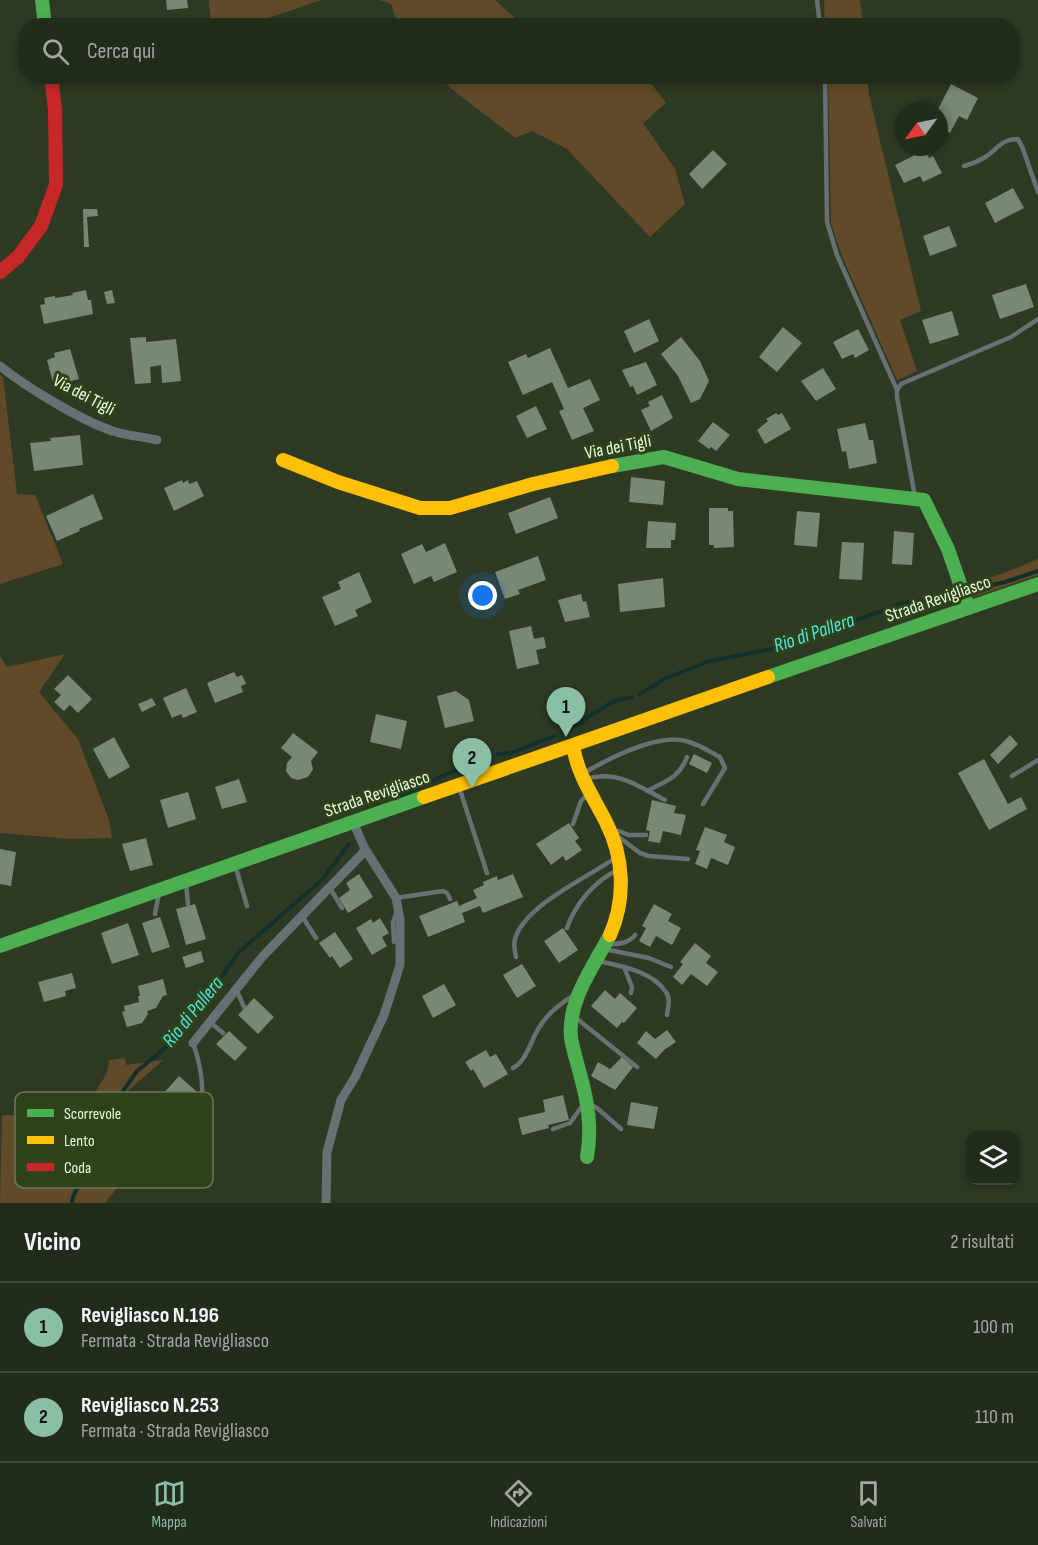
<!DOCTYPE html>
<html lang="it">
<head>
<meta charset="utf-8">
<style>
	body { margin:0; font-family:"Sofia Sans Condensed",sans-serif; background:#2e3827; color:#f1f3f6 }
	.controls { position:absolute; right:18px; bottom:18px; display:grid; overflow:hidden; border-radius:12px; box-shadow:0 3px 9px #0003 }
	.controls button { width:54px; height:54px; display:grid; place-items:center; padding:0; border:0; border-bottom:2px solid #3f4839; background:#222c1a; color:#f1f3f6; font:30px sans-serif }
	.compass { position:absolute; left:894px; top:102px; width:54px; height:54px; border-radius:50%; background:#222c1a; box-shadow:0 3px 9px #0003; rotate:237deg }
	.you { position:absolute; left:483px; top:596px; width:21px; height:21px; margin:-15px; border:4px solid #fff; border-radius:50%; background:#1a73e8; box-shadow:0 0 0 9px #1a73e833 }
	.badge { display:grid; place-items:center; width:39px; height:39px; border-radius:50%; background:#8abfa5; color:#111; font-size:20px; font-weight:700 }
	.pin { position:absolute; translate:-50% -50px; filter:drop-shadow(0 2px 3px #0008) }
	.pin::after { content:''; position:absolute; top:32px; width:21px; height:18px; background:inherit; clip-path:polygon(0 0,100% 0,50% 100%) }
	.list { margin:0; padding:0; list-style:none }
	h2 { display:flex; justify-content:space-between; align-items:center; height:78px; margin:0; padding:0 24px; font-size:26px }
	h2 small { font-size:20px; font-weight:400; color:#a2a7a2 }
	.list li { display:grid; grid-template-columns:39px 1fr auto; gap:18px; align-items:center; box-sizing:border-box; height:90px; padding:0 24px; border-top:2px solid #3f4839 }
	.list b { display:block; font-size:22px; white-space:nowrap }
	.list p { margin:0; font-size:20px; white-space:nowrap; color:#a2a7a2 }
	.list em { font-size:20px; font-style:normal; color:#a2a7a2 }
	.icon { flex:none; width:33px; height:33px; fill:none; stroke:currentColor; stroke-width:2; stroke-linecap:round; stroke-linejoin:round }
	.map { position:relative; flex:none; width:1038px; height:1203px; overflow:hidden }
	.search { position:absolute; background:#222c1a; box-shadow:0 3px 9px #0003; left:18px; right:18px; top:18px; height:66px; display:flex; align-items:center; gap:15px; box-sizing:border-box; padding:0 21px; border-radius:24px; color:#a2a7a2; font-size:22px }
	.sheet { height:258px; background:#222c1a }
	nav { display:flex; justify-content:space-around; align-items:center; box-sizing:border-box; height:84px; border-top:2px solid #3f4839; background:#222c1a; font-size:16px; color:#a2a7a2 }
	nav a { display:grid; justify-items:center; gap:3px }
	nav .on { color:#8abfa5 }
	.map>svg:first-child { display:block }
	.green { fill:#614a29 }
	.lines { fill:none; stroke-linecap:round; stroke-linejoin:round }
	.stream { stroke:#12312d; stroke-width:4 }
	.building { fill:#778874 }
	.lane { stroke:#697074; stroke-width:4.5 }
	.street { stroke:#697074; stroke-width:9 }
	.fast { stroke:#4caf50; stroke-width:14 }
	.slow { stroke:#ffc107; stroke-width:14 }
	.jam { stroke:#c62828; stroke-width:14 }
	.labels { text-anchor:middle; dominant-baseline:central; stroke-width:6; stroke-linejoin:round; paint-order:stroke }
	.street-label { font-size:18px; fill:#ecfae2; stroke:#2e431a }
	.water-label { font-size:20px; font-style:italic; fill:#51e6e1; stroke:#2e431a }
	.key { fill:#2e431a; stroke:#677a56; stroke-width:1.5 }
	.key-label { font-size:16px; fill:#ecfae2 }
</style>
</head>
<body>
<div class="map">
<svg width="1038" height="1203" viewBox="0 0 1038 1203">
	<rect width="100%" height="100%" fill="#2e3a23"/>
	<path class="green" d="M209 0H321L257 22 211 24Z
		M380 0H495L523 25H398L391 4Z
		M824 0H860L863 25H825Z
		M440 77H646L666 103 643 123 675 169 685 204 650 237 567 149 532 131 515 138 448 86Z
		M828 77H867L869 95 921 311 900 320 917 371 897 380 842 256 831 223Z
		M0 374 3 377 17 494 35 495 63 564 0 584Z
		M1038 559V575L969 599 964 585 1004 573Z
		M65 654 39 692 78 739 109 820 112 838 70 839 0 833V656L7 667Z
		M125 1058 126 1065 163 1060 128 1091 133 1101 176 1139 126 1177 105 1203H0L2 1115 42 1116 70 1113 96 1091 107 1073 109 1060Z"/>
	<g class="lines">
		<path class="stream" d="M969 590 1005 582 1038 571
			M640 694 666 678 710 661 792 645 821 630 838 627 903 603 934 598 958 591
			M564 732 614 701 632 697
			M498 754 511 753 554 736
			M395 799 486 755
			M72 1203 73 1197 83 1176 89 1150 98 1137 108 1113 137 1071 170 1044 173 1034 180 1024 208 999 213 988 240 951 321 881 349 844"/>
	</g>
	<path class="building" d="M166 0H187L188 8 167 10Z
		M951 84 978 98 967 120 959 116 950 133 939 127V111H937Z
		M713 150 727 164 702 189 689 174Z
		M925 150 929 158 933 156 942 173 923 182 920 176 904 183 895 165Z
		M1013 188 1024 208 995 223 985 203Z
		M83 209H97L98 216 87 217 89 247H84Z
		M949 226 957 246 930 256 923 236Z
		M1026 284 1034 307 1000 319 992 295Z
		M86 290 88 300H91L93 314 44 324 40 305 45 304 44 298 55 296V298L73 295 72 293Z
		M112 290 115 303 107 304 104 292Z
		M952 311 959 335 930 344 922 320Z
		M649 319 659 341 634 353 624 331Z
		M783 327 802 343 777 372 759 357Z
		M858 329 869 350 855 358 853 354 842 359 833 342Z
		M146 337V342L176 339 181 381 162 383 161 365 150 367 151 383 135 384 130 338Z
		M681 337 700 361 709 381 700 399 691 403 678 376 661 354Z
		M550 348 568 388 590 379 600 400 583 408 594 431 572 440 559 411 564 409 552 382 523 395 508 362 526 354 528 358Z
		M70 349 79 379 54 386 47 360 55 357 54 353Z
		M646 362 657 385 637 395 633 386 630 387 622 370Z
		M823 368 836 389 816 401 801 381Z
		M662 395 673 418 651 431 641 410 650 406 648 402Z
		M536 406 547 429 527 438 516 416Z
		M776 413 778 415 782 413 791 429 765 444 757 430 768 421 766 419Z
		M713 422 730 435 716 451 711 447 709 449 698 441Z
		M865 423 869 440H873L877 463 849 469 846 451 842 452 837 429Z
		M80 435 83 465 34 471 30 443 51 441 50 438Z
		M631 477 665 481 663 505 629 502Z
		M182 480 183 483 188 480 189 484 197 481 204 496 174 511 164 488Z
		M93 494 103 519 79 529 80 531 57 541 46 516Z
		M550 497 558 518 516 534 508 513Z
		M709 508H728V511H733L734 547 714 548V545H709Z
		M797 511 820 513 817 547 794 545Z
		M648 521 676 523 675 540H671V548H646Z
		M894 531 914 533 912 565 892 564Z
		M842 542 864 543 862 580 839 579Z
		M445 543 457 572 434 582 431 576 414 584 401 554 422 544 426 552Z
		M538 556 546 580 518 590 520 594 505 599 495 572Z
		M359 572 372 602 355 610 358 616 335 626 322 597 341 589 338 582Z
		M663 578 665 607 620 612 618 584Z
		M581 594 583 602 586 601 590 617 565 622 558 600Z
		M531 626 534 639 544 637 546 648 536 650 539 664 517 669 509 631Z
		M234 672 237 677 242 675 246 684 241 686 243 692 215 703 207 683Z
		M68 675 92 699 78 713 70 705 64 711 54 702 61 695 54 689Z
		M186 688 197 712 183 718 181 714 172 718 163 698Z
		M456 691 469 700 474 721 445 728 437 696Z
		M152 698 156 705 142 712 138 704Z
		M376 714 407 721 401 749 370 742Z
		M293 733 318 752 311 761 313 769 308 777 298 780 291 778 286 771 287 763 292 757 281 748Z
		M1010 735 1018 744 998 764 990 755Z
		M114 737 130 767 109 779 93 749Z
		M694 754 712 763 707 773 689 764Z
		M984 759 1008 804 1021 797 1027 809 989 830 958 773Z
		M239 779 247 802 222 809 215 787Z
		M188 792 196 819 168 828 160 800Z
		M652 800 676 806 674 813 686 815 681 835 663 831 660 843 648 841 650 831 646 830Z
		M569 823 579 838 575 841 582 850 566 861 563 856 551 865 536 844Z
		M705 827 727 835 724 842 735 847 728 865 711 858 707 869 695 864 700 851 696 850Z
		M146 838 153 865 130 871 122 844Z
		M0 849 16 852 11 886 0 884Z
		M359 874 373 897 348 913 339 898 350 890 346 883Z
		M513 874 523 897 483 913 480 906 462 913 465 922 428 937 419 916 457 901 459 906 477 898 473 890 484 885 483 882 497 876 498 880Z
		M195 904 206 939 186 945 176 909Z
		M654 904 672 914 668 921 681 928 672 945 656 936 650 947 639 941 646 928 642 926Z
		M160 917 170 947 152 953 142 923Z
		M380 918 389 933 382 937 387 946 372 955 356 928 371 919 373 923Z
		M128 923 139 955 112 964 101 933Z
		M563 928 578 950 559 963 544 941Z
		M335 932 353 959 340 968 332 956 330 958 319 943Z
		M695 943 711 956 706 963 718 972 707 986 691 974 682 985 673 977 683 964 680 962Z
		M201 951 204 962 186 968 182 957Z
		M522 964 536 986 517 998 503 975Z
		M72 973 76 988 65 991 66 996 44 1002 38 982Z
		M163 979 167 995 163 996 156 1008 147 1011 148 1014 142 1023 127 1027 122 1012 125 1011 124 1006 139 1002 138 996H140L138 986Z
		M444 984 456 1005 433 1018 422 996Z
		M605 990 615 999 620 993 637 1008 624 1023 622 1022 617 1028 591 1006Z
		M254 998 274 1017 258 1034 238 1015Z
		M667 1030 676 1042 664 1050 656 1059 637 1043 646 1031 655 1039Z
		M229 1031 247 1048 235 1061 216 1044Z
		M486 1050 490 1057 496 1054 508 1074 484 1088 473 1069 471 1071 465 1062Z
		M622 1057 633 1067 615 1090 591 1076 598 1062 610 1069Z
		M179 1076 198 1093 182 1111 163 1094Z
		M563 1095 569 1120 548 1125 549 1128 522 1135 518 1118 545 1112 543 1100Z
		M631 1102 658 1107 654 1129 627 1125Z"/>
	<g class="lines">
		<path class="lane" d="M817 0 820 26
			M825 76 827 222 837 255 897 390
			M964 166C972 164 979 161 987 156 998 148 1002 139 1018 139L1023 149 1038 192
			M915 497 897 397V390L901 384 1011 337 1038 319
			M582 774C608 759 656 733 686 741 698 744 709 751 720 757L725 768 703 804
			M1012 776 1038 760
			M585 779C618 770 636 785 665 800
			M459 787 487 873
			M647 791C666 781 679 778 687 757
			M573 824 581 801 588 794
			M614 832 619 831 628 835H646
			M616 835 640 853 649 856 688 859
			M235 865 247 906
			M186 883 188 904
			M330 888 342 908
			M396 898 443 891 447 893 450 899
			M155 914 159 893
			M302 916 316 938
			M567 928C575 904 594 882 617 870
			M394 942 393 922 397 911
			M610 944C620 944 629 943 635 935
			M604 949 649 958 671 967
			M516 957C515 951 513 944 515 939 525 905 587 878 615 858
			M598 961C621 966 652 971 666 992 671 999 668 1008 667 1015
			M624 967 632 987 631 993
			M236 989 244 1007
			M576 1018 637 1067
			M210 1022 223 1033
			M193 1043C199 1060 203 1076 202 1094
			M513 1068C527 1061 531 1039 540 1026 549 1012 562 1002 576 994
			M553 1129 570 1123 580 1109 587 1103 597 1108 621 1129"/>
		<path class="street" d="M0 366C26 387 85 423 116 432 130 436 144 437 157 440
			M193 1043 263 956 362 854 365 849
			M326 1203 327 1152 341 1100 355 1077 384 1015 400 965V920L396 898 365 849 353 822"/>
		<path class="fast" d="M42 0 45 26
			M612 466 664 457 738 479 924 500 948 549 968 607
			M768 677 1038 584
			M0 946 424 797
			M587 1157C592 1128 588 1102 580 1074 577 1062 573 1050 571 1038 567 1001 594 966 610 935"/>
		<path class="slow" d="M283 460 338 482 420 508H450L533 484 612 466
			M573 745C577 774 593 796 606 822 624 857 626 899 610 935
			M424 797 768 677"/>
		<path class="jam" d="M0 272 18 257 41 226 56 185 55 110 51 76"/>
	</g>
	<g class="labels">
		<g class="street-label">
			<text transform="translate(84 395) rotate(28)">Via dei Tigli</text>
			<text transform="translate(618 447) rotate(-11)">Via dei Tigli</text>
			<text transform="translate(938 599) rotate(-19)">Strada Revigliasco</text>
			<text transform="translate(377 794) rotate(-19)">Strada Revigliasco</text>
		</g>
		<g class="water-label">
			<text transform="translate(814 633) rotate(-19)">Rio di Pallera</text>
			<text transform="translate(193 1012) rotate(-51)">Rio di Pallera</text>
		</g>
	</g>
	<rect x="15" y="1092" width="198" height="96" rx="9" class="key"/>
	<rect x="27" y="1109" width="27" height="8" fill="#4caf50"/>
	<rect x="27" y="1136" width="27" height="8" fill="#ffc107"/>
	<rect x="27" y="1163" width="27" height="8" fill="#c62828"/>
	<g class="key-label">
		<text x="64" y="1119">Scorrevole</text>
		<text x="64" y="1146">Lento</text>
		<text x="64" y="1173">Coda</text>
	</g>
</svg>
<div class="controls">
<button><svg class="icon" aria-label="layers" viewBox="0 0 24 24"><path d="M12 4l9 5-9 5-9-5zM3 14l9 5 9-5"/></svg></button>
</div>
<svg class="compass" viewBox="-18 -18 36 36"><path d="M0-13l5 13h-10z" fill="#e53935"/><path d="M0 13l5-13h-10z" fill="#a2a7a2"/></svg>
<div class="you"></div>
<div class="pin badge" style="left:566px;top:737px">1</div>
<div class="pin badge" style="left:472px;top:788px">2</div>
<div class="search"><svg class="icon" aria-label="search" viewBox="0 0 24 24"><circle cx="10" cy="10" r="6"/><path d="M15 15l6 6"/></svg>Cerca qui</div>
</div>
<section class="sheet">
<h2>Vicino<small>2 risultati</small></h2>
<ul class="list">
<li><span class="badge">1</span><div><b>Revigliasco N.196</b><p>Fermata · Strada Revigliasco</p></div><em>100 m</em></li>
<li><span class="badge">2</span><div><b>Revigliasco N.253</b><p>Fermata · Strada Revigliasco</p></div><em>110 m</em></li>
</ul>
</section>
<nav>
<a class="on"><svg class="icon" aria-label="map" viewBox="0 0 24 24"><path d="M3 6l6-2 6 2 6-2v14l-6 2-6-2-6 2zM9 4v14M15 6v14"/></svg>Mappa</a>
<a><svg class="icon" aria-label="directions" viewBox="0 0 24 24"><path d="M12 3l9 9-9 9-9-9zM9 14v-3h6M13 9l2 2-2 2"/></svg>Indicazioni</a>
<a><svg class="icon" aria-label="saved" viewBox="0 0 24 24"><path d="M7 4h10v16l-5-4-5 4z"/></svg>Salvati</a>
</nav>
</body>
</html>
